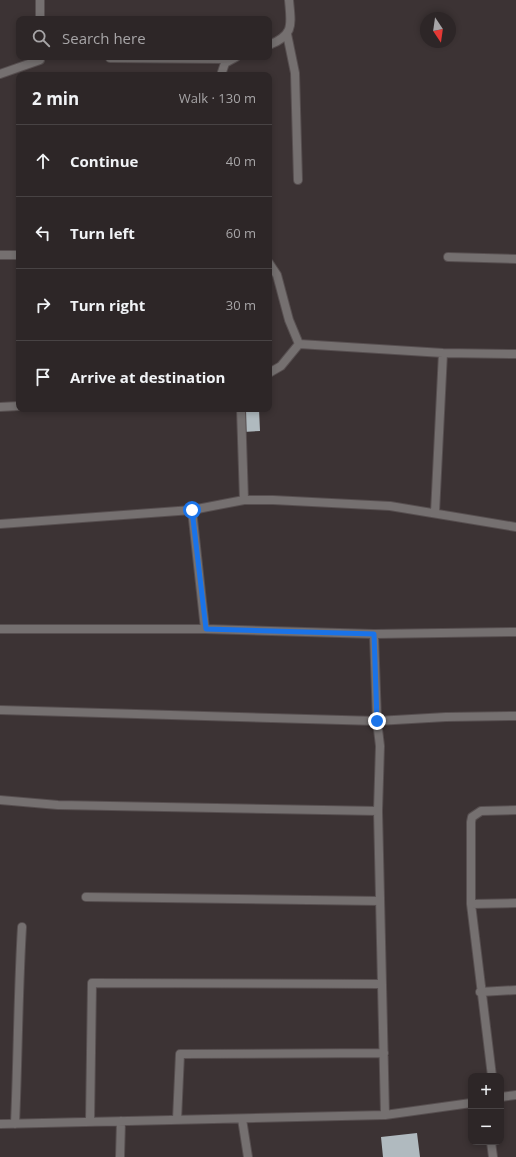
<!DOCTYPE html>
<html lang="en">
<head>
<meta charset="utf-8">
<style>
	body { margin:0; font-family:"Open Sans",sans-serif; background:#393233; color:#f1f3f6 }
	.controls { position:absolute; right:12px; bottom:12px; display:grid; overflow:hidden; border-radius:8px; box-shadow:0 2px 6px #0003 }
	.controls button { width:36px; height:36px; display:grid; place-items:center; padding:0; border:0; border-bottom:1px solid #484344; background:#2d2627; color:#f1f3f6; font:20px sans-serif }
	.compass { position:absolute; left:420px; top:12px; width:36px; height:36px; border-radius:50%; background:#2d2627; box-shadow:0 2px 6px #0003; rotate:167deg }
	.stop { position:absolute; width:12px; height:12px; margin:-9px; border:3px solid #1a73e8; border-radius:50%; background:#fff }
	.stop.end { background:#1a73e8; border-color:#fff; box-shadow:0 1px 4px #0008 }
	.list { margin:0; padding:0; list-style:none }
	h2 { display:flex; justify-content:space-between; align-items:center; height:52px; margin:0; padding:0 16px; font-size:17px }
	h2 small { font-size:13px; font-weight:400; color:#a7a5a7 }
	.list li { display:grid; grid-template-columns:26px 1fr auto; gap:12px; align-items:center; box-sizing:border-box; height:72px; padding:0 16px; border-top:1px solid #484344 }
	.list b { display:block; font-size:15px; white-space:nowrap }
	.list em { font-size:13px; font-style:normal; color:#a7a5a7 }
	.icon { flex:none; width:22px; height:22px; fill:none; stroke:currentColor; stroke-width:2; stroke-linecap:round; stroke-linejoin:round }
	.map { position:relative; flex:none; width:516px; height:1157px; overflow:hidden }
	.search { position:absolute; background:#2d2627; box-shadow:0 2px 6px #0003; left:16px; top:16px; width:256px; height:44px; display:flex; align-items:center; gap:10px; box-sizing:border-box; padding:0 14px; border-radius:8px; color:#a7a5a7; font-size:15px }
	.panel { position:absolute; background:#2d2627; box-shadow:0 2px 6px #0003; left:16px; top:72px; width:256px; height:340px; border-radius:8px }
	.map>svg:first-child { display:block }
	.building { fill:#b0babf }
	.lines { fill:none; stroke-linecap:round; stroke-linejoin:round }
	.lane-casing { stroke:#574f50; stroke-width:10 }
	.street-casing { stroke:#574f50; stroke-width:10 }
	.lane { stroke:#757070; stroke-width:8 }
	.street { stroke:#757070; stroke-width:8 }
	.route { stroke:#1a73e8; stroke-width:5 }
</style>
</head>
<body>
<div class="map">
<svg width="516" height="1157" viewBox="0 0 516 1157">
	<rect width="100%" height="100%" fill="#3c3334"/>
	<path class="building" d="M243 409H259L260 431 243 432Z
		M417 1133 420 1157H383L381 1137Z"/>
	<g class="lines">
		<defs>
			<path id="lane" d="M448 257 516 259"/>
			<path id="street" d="M40 19V0
				M287 34 295 73 298 180
				M269 45C295 35 291 24 289 0
				M110 58 231 59
				M0 74 40 60V57
				M221 75 225 63 236 57
				M0 255H19
				M269 263 277 275 289 320 299 344
				M269 373 281 366 299 344 443 353 516 354
				M0 407 19 406
				M241 409 244 500
				M192 510 205 629
				M435 513 443 353
				M0 524 192 510 244 500H273L390 506 516 527
				M0 629H205L374 634 516 632
				M374 634 377 721 380 746 378 811 385 1115
				M0 710 377 721 446 717 516 716
				M0 800 58 805 378 811
				M86 897 380 901
				M471 904 516 903
				M480 992 516 990
				M492 1076 471 904V822L472 817 481 811 516 810
				M501 1097 516 1095
				M242 1119 248 1157
				M177 1120 180 1054 384 1053
				M90 1122 92 983 382 984
				M0 1124 385 1115 471 1103
				M15 1124C18 1058 18 992 22 927
				M491 1142 493 1157
				M120 1157 121 1121"/>
		</defs>
		<use href="#lane" class="lane-casing"/>
		<use href="#street" class="street-casing"/>
		<use href="#lane" class="lane"/>
		<use href="#street" class="street"/>
	</g>
	<g class="lines">
		<path class="route" d="M192 510 206 629 374 634 377 721"/>
	</g>
</svg>
<div class="controls">
<button>+</button>
<button>−</button>
</div>
<svg class="compass" viewBox="-18 -18 36 36"><path d="M0-13l5 13h-10z" fill="#e53935"/><path d="M0 13l5-13h-10z" fill="#a7a5a7"/></svg>
<div class="stop" style="left:192px;top:510px"></div>
<div class="stop end" style="left:377px;top:721px"></div>
<div class="search"><svg class="icon" aria-label="search" viewBox="0 0 24 24"><circle cx="10" cy="10" r="6"/><path d="M15 15l6 6"/></svg>Search here</div>
<section class="panel">
<h2>2 min<small>Walk · 130 m</small></h2>
<ul class="list">
<li><svg class="icon" aria-label="ahead" viewBox="0 0 24 24"><path d="M12 20V5M6 11l6-6 6 6"/></svg><div><b>Continue</b></div><em>40 m</em></li>
<li><svg class="icon" aria-label="left" viewBox="0 0 24 24"><path d="M17 20v-9H6M10 6l-5 5 5 5"/></svg><div><b>Turn left</b></div><em>60 m</em></li>
<li><svg class="icon" aria-label="right" viewBox="0 0 24 24"><path d="M7 20v-9h11M14 6l5 5-5 5"/></svg><div><b>Turn right</b></div><em>30 m</em></li>
<li><svg class="icon" aria-label="arrive" viewBox="0 0 24 24"><path d="M6 21V4h12l-3 4 3 4H6"/></svg><div><b>Arrive at destination</b></div></li>
</ul>
</section>
</div>
</body>
</html>
